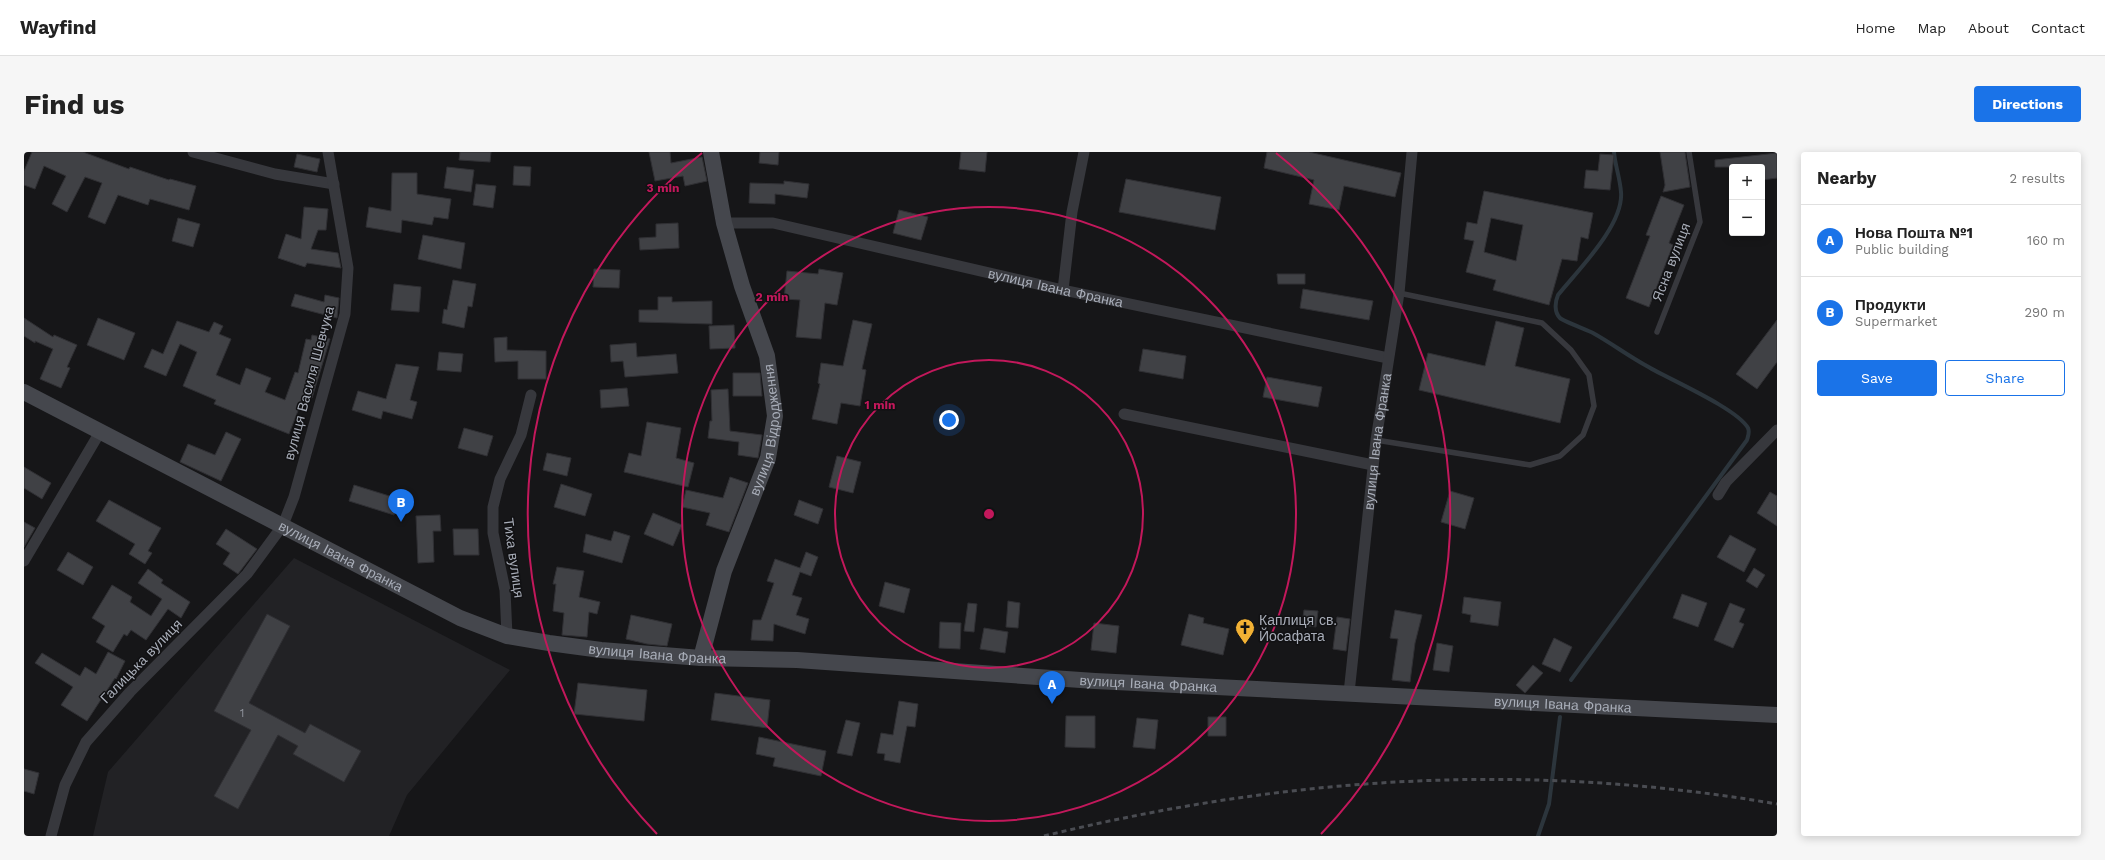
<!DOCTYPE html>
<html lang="en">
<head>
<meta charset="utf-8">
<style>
	body { margin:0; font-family:"Work Sans",sans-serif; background:#f6f6f6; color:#222 }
	.controls { position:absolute; right:12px; top:12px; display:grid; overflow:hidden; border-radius:4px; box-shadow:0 2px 10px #0003 }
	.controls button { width:36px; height:36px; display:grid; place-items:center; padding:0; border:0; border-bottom:1px solid #e0e0e0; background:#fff; color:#222; font:20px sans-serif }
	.you { position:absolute; left:925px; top:268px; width:14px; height:14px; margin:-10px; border:3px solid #fff; border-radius:50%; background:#1a73e8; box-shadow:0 0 0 6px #1a73e833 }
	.badge { display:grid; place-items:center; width:26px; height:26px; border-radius:50%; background:#1a73e8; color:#fff; font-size:13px; font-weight:700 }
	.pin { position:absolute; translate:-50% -33px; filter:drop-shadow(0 1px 2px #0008) }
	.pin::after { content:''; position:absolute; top:21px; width:14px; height:12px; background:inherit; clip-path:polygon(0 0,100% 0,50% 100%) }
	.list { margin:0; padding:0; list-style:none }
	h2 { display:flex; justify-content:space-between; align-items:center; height:52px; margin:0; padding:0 16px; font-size:17px }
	h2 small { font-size:13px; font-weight:400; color:#767676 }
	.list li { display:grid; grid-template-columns:26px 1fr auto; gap:12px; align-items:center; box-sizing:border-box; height:72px; padding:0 16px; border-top:1px solid #e0e0e0 }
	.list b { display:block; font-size:15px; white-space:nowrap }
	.list p { margin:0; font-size:13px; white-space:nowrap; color:#767676 }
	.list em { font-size:13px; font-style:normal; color:#767676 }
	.actions { display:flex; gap:8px; padding:12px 16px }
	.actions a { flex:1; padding:9px 0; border:1px solid #1a73e8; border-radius:4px; text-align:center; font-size:14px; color:#1a73e8 }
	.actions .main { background:#1a73e8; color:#fff }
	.map { position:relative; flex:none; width:1753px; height:684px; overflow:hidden; border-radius:4px }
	header { display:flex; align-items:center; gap:24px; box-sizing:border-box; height:56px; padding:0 20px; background:#fff; border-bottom:1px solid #e0e0e0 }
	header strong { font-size:19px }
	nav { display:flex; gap:22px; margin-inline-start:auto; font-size:14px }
	.intro { display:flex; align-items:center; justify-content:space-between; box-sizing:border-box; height:96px; padding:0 24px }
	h1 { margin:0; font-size:28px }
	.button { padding:10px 18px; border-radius:4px; background:#1a73e8; color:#fff; font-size:14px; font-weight:700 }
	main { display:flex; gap:24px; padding:0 24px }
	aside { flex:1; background:#fff; border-radius:4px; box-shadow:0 2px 10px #0003 }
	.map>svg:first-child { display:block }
	.built { fill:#222225 }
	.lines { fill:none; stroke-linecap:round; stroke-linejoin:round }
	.stream { stroke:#2c353c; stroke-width:4 }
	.building { fill:#404145; stroke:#303034; fill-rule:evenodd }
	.lane { stroke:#37383d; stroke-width:5.5 }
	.street { stroke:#37383d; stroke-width:11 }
	.secondary { stroke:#45474d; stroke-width:16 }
	.rail { stroke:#4a4c52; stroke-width:3; stroke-dasharray:5 4; stroke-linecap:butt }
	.ring { fill:none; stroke:#c2185b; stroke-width:2 }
	.labels { text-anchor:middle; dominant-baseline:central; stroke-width:3; stroke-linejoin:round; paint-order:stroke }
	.number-label { font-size:12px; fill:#8e929b }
	.street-label { font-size:14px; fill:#a8adb8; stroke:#111113 }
	.poi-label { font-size:14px; fill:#a8adb8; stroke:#111113; text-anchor:start }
	.centre { fill:#c2185b; stroke:#111113; stroke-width:2 }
	.ring-label { font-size:12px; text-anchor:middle; font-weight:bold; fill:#c2185b; stroke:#111113; stroke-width:3; stroke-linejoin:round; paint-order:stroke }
</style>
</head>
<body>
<header>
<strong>Wayfind</strong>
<nav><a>Home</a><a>Map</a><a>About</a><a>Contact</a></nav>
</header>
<div class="intro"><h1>Find us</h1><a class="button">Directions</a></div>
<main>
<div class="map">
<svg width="1753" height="684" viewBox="0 0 1753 684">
	<rect width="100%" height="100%" fill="#161618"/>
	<path class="built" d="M270 406 486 518 383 643 365 684H69L84 620Z"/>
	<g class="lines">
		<path class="stream" d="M1547 528 1723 288C1724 284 1726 280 1724 276 1713 256 1642 226 1621 213 1603 203 1587 191 1569 181 1563 178 1539 169 1536 166 1530 160 1531 150 1534 143 1554 118 1600 73 1597 40 1596 26 1591 13 1590 0
			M1514 684 1525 652 1536 565"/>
	</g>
	<path class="building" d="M8 0H59L105 17 106 15 145 28 146 27 172 34 165 58 126 47 124 53 94 43 81 72 64 65 78 31 61 25 43 60 28 52 42 24 20 14 11 37 0 33V19Z
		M436 0H467L466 10 435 8Z
		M625 0H646L647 11 678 5 683 29 661 34 659 24 631 29Z
		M736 0H755L754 13 735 11Z
		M937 0H963L961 20 935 17Z
		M1243 0H1285L1377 21 1371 45 1320 34 1315 58 1285 52 1290 28 1240 16Z
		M1636 0H1661L1666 35 1639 40 1641 33Z
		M1753 1V26L1738 28V15H1691V8Z
		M273 2 296 7 293 20 270 15Z
		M1576 2 1590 3 1586 38 1560 36 1562 18 1574 19Z
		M490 14 507 15 506 34 489 33Z
		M423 15 450 18 447 40 420 36Z
		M368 21H393V42L427 47 424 67 410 65 408 73 378 68 377 81 342 75 345 55 367 59Z
		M1102 27 1197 45 1191 78 1095 60Z
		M760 29 785 32 783 46 751 42V52L725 51 726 31 760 32Z
		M452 32 472 34 469 56 449 53Z
		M1460 39 1569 61 1564 87 1557 85 1553 109 1538 107 1525 153 1469 138 1472 128 1442 120 1450 89 1440 87 1443 70 1453 72ZM1467 66 1499 73 1492 109 1460 100Z
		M1637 44 1660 53 1645 91 1649 93 1625 155 1602 146 1626 84 1622 83Z
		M280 55 304 57 302 78H294L287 97 314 101 317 116 283 111 281 115 254 106 262 82 277 87Z
		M875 58 904 65 897 88 869 81Z
		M154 66 176 72 169 95 148 89Z
		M654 71 655 96 616 98 615 86 632 85V72Z
		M399 83 441 91 437 117 394 107Z
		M570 117 596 118 595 136 569 135Z
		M795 117 819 121 813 153 801 151 797 187 772 185 776 148 760 147 763 119 794 122Z
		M1253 122H1281V132H1254Z
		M429 128 452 132 448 155 444 154 440 176 418 171 420 157 423 158Z
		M370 132 397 135 395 160 367 158Z
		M1279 137 1349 149 1345 168 1276 156Z
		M271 142 300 150 301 143 315 146 313 166 267 154Z
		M634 145H648V150L688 149V172L615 170V158H634Z
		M0 166 29 185 30 183 53 193 43 215 46 216 37 236 16 227 29 197 11 189V191L0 184Z
		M74 166 111 181 100 208 63 193Z
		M829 168 848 172 838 217 842 218 836 254 817 251 813 272 788 267 796 232 794 231 797 211 819 214Z
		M1753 168V210L1733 237 1712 222Z
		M153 169 185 180 190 170 199 174 195 182 207 187 192 223 216 233 222 216 247 226 241 240 261 248 271 220 274 221 282 187 287 188 288 183 306 187 288 246 280 243 265 282 190 252 192 248 159 234 173 200 156 192 142 224 120 215 128 197 139 202Z
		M1472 169 1500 176 1491 214 1546 227 1536 271 1395 238 1404 201 1461 214Z
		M710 173 711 196 686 197 685 174Z
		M483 185V198L522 199V227H494V209L471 210 470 186Z
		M612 191 613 205 652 202 654 221 601 225 599 209 587 210 586 193Z
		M1119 197 1162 204 1159 227 1115 219Z
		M415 200 439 202 437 220 413 218Z
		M372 212 395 215 386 248 393 250 388 267 359 259 357 267 328 258 334 239 362 247Z
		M709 221H736L738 244H709Z
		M1243 225 1298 235 1294 255 1239 245Z
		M603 236 605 254 577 256 576 238Z
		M704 237 706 279 738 283 734 306 714 303 715 290 684 286 686 269H688L687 238Z
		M623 270 657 276 652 306 670 311 664 335 600 320 605 301 617 304Z
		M440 276 469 284 463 304 434 296Z
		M202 280 217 287 197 329 156 310 164 292 191 303Z
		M523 301 547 306 543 324 519 318Z
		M813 304 837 310 829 341 805 335Z
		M0 315 27 331 18 347 0 336Z
		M706 325 724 331 705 380 682 373 686 361 658 355 662 338 699 346Z
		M537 332 568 342 561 364 530 355Z
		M330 333 375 347 370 363 325 349Z
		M1426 339 1450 346 1441 377 1417 370Z
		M1746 340 1753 344V374L1733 361Z
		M85 348 137 376 124 399 128 401 121 412 105 402 111 392 72 369Z
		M775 348 799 357 794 372 770 363Z
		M629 361 658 373 649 394 620 382Z
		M416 363 417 379H409L410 410 394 411 392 364Z
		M0 370 11 376 0 395Z
		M202 377 233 397 214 422 199 412 206 401 192 392Z
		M429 377H454L455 403H430Z
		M590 379 606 384 598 411 559 400 562 382 587 389Z
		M1706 383 1732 397 1720 420 1693 405Z
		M44 400 69 415 59 433 33 418Z
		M782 400 794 405 787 424 776 420 768 443 778 446 772 463 785 467 781 482 750 472 749 489 727 488 729 468H737L750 431 743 429 751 407 776 416Z
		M533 415 560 419 555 445 576 450 573 462 565 460 563 485 538 483 540 461 529 459 532 432H529Z
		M1730 416 1741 423 1733 436 1722 429Z
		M124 417 139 428 137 431 166 450 157 466 144 457 122 488 107 478 103 484 100 482 89 500 72 490 81 474 68 466 88 433 108 445 106 450 127 464 138 447 114 431Z
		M861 430 886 437 880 461 855 454Z
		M1658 442 1683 451 1674 475 1649 466Z
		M1440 445 1477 450 1474 474 1446 470 1447 463 1438 461Z
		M984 449 996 451 994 476 982 475Z
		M944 451 953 452 950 480 940 479Z
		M1706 451 1721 457 1715 470 1720 472 1709 496 1690 488Z
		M1280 458 1294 459 1292 475 1278 473Z
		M1371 458 1398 463 1391 491 1386 530 1368 528 1374 487 1366 486Z
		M243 462 266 474 225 551 281 581 286 572 337 599 320 630 269 602 274 594 254 583 214 657 190 644 227 578 190 559Z
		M1165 462 1180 466 1179 471 1205 477 1199 503 1157 493Z
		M607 463 648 472 643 494 623 492 602 487Z
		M1313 465 1326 467 1322 499 1309 497Z
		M916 470 937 471 936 497 915 496Z
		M1070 471 1095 474 1092 501 1067 498Z
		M960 476 984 480 981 501 956 497Z
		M1530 486 1548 495 1536 520 1518 512Z
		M1413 491 1429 494 1425 520 1409 518Z
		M84 500 101 509 92 527 91 526 63 569 37 553 49 535 11 511 18 501 56 524 61 515 72 522Z
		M1509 513 1519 521 1501 541 1492 533Z
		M554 531 623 538 620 569 550 562Z
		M691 541 746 548 743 576 687 568Z
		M875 549 894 552 891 575 883 574 876 611 860 608 861 602 853 601 857 581 869 583Z
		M1042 564H1071V596L1041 595Z
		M1184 565H1202V584H1184Z
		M1113 566 1134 568 1131 597 1109 595Z
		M822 568 836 571 828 604 813 601Z
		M735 585 802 599 797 624 749 614 751 606 732 602Z
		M0 617 15 621 10 642 0 639Z"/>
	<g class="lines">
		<path class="lane" d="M1633 180 1676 70 1665 0
			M1352 288 1506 313 1536 304 1559 283 1570 254 1565 223 1547 198 1518 171 1375 141"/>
		<g class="street">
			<path d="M169 0 251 22 310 32"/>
			<path id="s1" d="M700 71H749L1039 138 1364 206"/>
			<path d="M1039 138 1048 60 1060 0"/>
			<path d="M1100 262 1349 313"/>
			<path d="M1694 343 1702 330 1753 278"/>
			<path d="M0 409 76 280"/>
			<path d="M483 484 481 438 469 381V355L476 327 497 283 507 243"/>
			<path id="s2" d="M1325 541 1352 288 1375 141 1388 0"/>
			<path d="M27 684 41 633 62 590 106 540 223 422 259 373 270 345 321 162 324 116 304 0"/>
		</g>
		<g class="secondary">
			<path id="s3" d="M0 240 436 466 483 484 525 491 577 498 677 506 773 508 1071 529 1753 563"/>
			<path id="s4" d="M677 506 700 419 744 306 751 264 743 204 718 134 700 71 687 0"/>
		</g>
		<path class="rail" d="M1020 684C1265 624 1503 609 1753 652"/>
	</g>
	<g class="ring">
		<circle cx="965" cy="362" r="154"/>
		<circle cx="965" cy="362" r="307"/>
		<path d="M633 682A461 461 0 0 1 678 1M1252 1A461 461 0 0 1 1297 682"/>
	</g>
	<defs>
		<symbol id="church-pin" viewBox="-11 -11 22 30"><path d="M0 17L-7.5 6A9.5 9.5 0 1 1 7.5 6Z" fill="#f2b134" stroke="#111113"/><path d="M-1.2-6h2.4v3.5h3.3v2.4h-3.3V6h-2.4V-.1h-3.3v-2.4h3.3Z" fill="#111"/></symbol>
	</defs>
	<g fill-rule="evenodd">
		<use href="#church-pin" x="1210" y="465" width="22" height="30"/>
	</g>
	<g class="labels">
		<g class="number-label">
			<text x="218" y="561">1</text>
		</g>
		<g class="street-label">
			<text transform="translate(1647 110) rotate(-69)">Ясна вулиця</text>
			<text stroke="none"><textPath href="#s1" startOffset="339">вулиця Івана Франка</textPath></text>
			<text transform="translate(285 231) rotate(-75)">вулиця Василя Шевчука</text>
			<text stroke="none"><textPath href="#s4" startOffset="239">вулиця Відродження</textPath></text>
			<text stroke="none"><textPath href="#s2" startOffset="253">вулиця Івана Франка</textPath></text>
			<text stroke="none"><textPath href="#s3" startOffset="357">вулиця Івана Франка</textPath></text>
			<text transform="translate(490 406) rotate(82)">Тиха вулиця</text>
			<text stroke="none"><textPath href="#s3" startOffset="693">вулиця Івана Франка</textPath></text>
			<text transform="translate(117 509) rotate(-46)">Галицька вулиця</text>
			<text stroke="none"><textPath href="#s3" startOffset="1185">вулиця Івана Франка</textPath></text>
			<text stroke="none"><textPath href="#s3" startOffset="1600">вулиця Івана Франка</textPath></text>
		</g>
		<g class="poi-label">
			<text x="1235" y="468">Каплиця св.<tspan x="1235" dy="16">Йосафата</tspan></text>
		</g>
	</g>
	<circle cx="965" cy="362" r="6" class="centre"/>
	<g class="ring-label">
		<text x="639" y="40">3 min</text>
		<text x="748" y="149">2 min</text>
		<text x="856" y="257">1 min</text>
	</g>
</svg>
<div class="controls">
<button>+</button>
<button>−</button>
</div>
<div class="you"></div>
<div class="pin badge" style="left:1028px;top:552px">A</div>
<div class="pin badge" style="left:377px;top:370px">B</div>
</div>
<aside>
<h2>Nearby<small>2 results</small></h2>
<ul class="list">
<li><span class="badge">A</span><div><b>Нова Пошта №1</b><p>Public building</p></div><em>160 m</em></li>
<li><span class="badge">B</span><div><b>Продукти</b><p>Supermarket</p></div><em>290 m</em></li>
</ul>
<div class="actions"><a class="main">Save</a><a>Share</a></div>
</aside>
</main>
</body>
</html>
